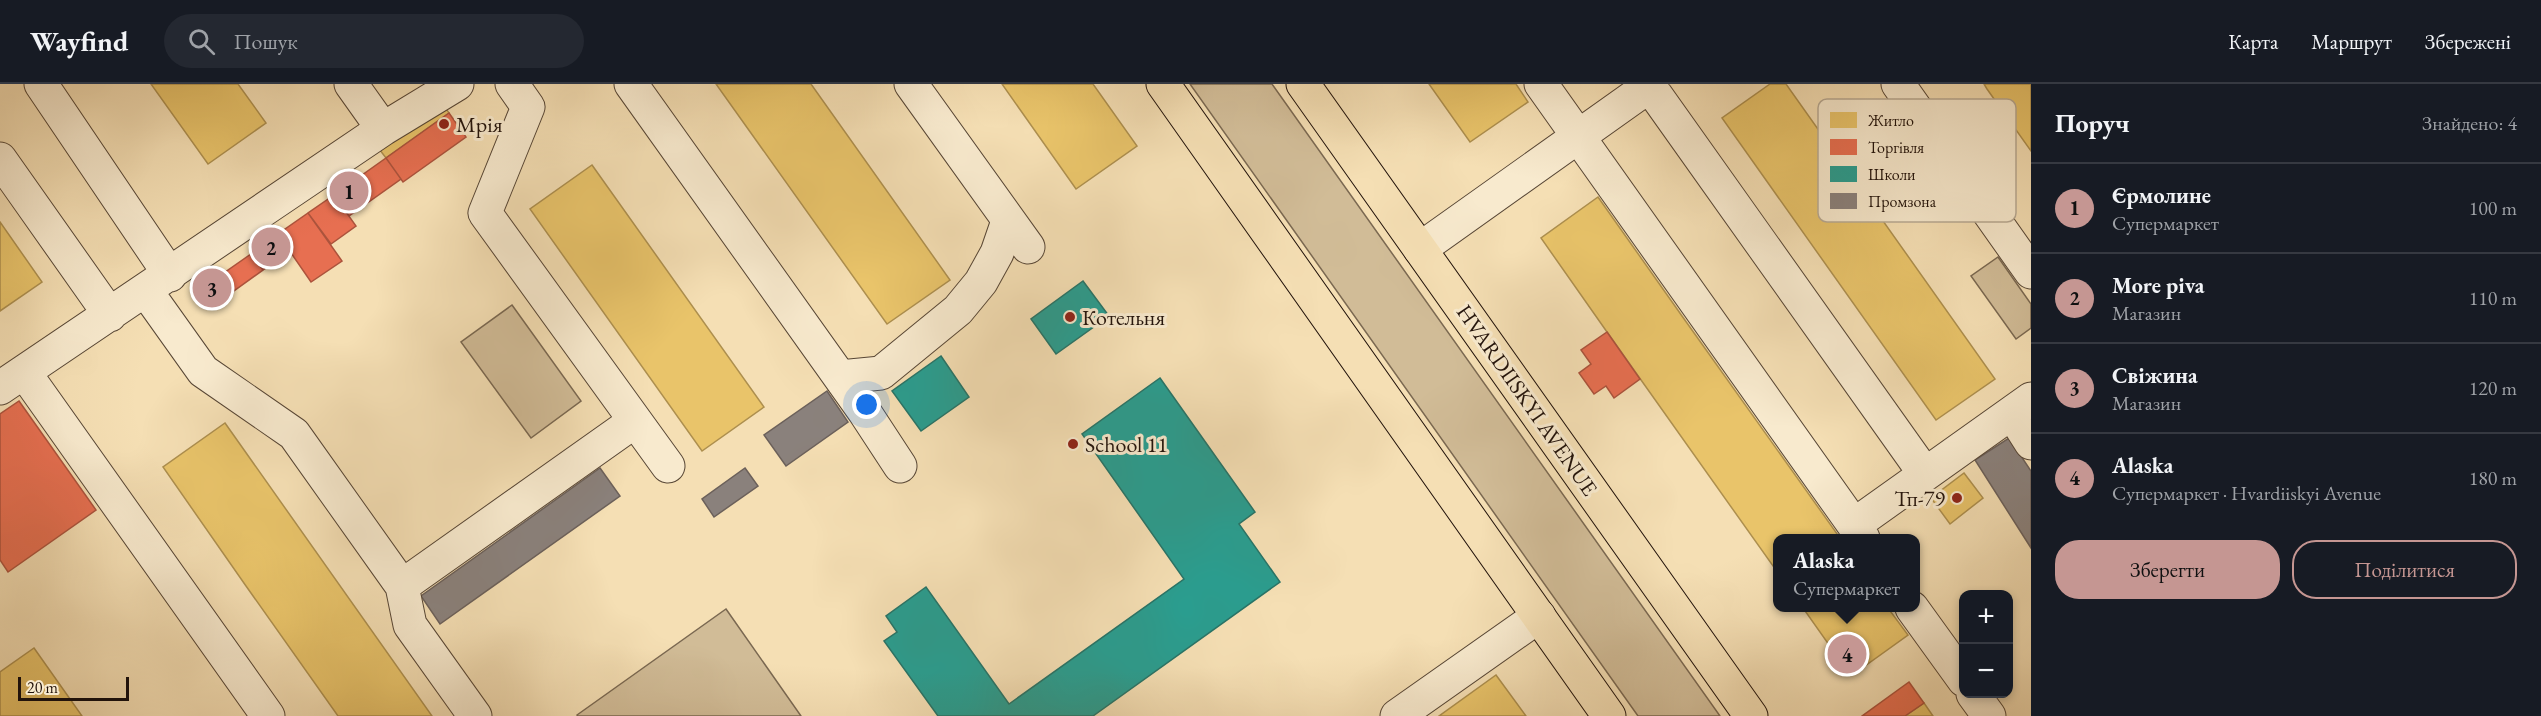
<!DOCTYPE html>
<html lang="uk">
<head>
<meta charset="utf-8">
<style>
	body { margin:0; font-family:"EB Garamond",serif; background:#242831; color:#f1f3f6 }
	.controls { position:absolute; right:18px; bottom:18px; display:grid; overflow:hidden; border-radius:12px; box-shadow:0 3px 9px #0003 }
	.controls button { width:54px; height:54px; display:grid; place-items:center; padding:0; border:0; border-bottom:2px solid #363941; background:#171b24; color:#f1f3f6; font:30px sans-serif }
	.scale { position:absolute; left:18px; bottom:15px; width:111px; box-sizing:border-box; padding-left:6px; border:3px solid #22130b; border-top:0; font-size:16px; line-height:21px; white-space:nowrap; color:#22130b; -webkit-text-stroke:4px #f8eace; paint-order:stroke }
	.you { position:absolute; left:867px; top:321px; width:21px; height:21px; margin:-15px; border:4px solid #fff; border-radius:50%; background:#1a73e8; box-shadow:0 0 0 9px #1a73e833 }
	.badge { display:grid; place-items:center; width:39px; height:39px; border-radius:50%; background:#c59692; color:#111; font-size:20px; font-weight:700 }
	.pin { position:absolute; translate:-50% -50%; border:3px solid #fff; box-shadow:0 2px 6px #0006 }
	.popup { position:absolute; left:1773px; top:450px; width:147px; height:78px; box-sizing:border-box; display:grid; place-content:center; border-radius:12px; background:#171b24; filter:drop-shadow(0 2px 4px #0005); font-size:20px; white-space:nowrap; color:#9ea1a6 }
	.popup b { font-size:22px; color:#f1f3f6 }
	.popup::after { content:''; position:absolute; left:50%; top:100%; margin-left:-12px; border:12px solid transparent; border-top-color:#171b24 }
	.list { margin:0; padding:0; list-style:none }
	h2 { display:flex; justify-content:space-between; align-items:center; height:78px; margin:0; padding:0 24px; font-size:26px }
	h2 small { font-size:20px; font-weight:400; color:#9ea1a6 }
	.list li { display:grid; grid-template-columns:39px 1fr auto; gap:18px; align-items:center; box-sizing:border-box; height:90px; padding:0 24px; border-top:2px solid #363941 }
	.list b { display:block; font-size:22px; white-space:nowrap }
	.list p { margin:0; font-size:20px; white-space:nowrap; color:#9ea1a6 }
	.list em { font-size:20px; font-style:normal; color:#9ea1a6 }
	.actions { display:flex; gap:12px; padding:18px 24px }
	.actions a { flex:1; padding:14px 0; border:2px solid #c59692; border-radius:24px; text-align:center; font-size:21px; color:#c59692 }
	.actions .main { background:#c59692; color:#111 }
	.icon { flex:none; width:33px; height:33px; fill:none; stroke:currentColor; stroke-width:2; stroke-linecap:round; stroke-linejoin:round }
	.map { position:relative; flex:none; width:2031px; height:632px; overflow:hidden }
	header { display:flex; align-items:center; gap:36px; box-sizing:border-box; height:84px; padding:0 30px; background:#171b24; border-bottom:2px solid #363941 }
	header strong { font-size:28px }
	nav { display:flex; gap:33px; margin-inline-start:auto; font-size:21px }
	.search { width:420px; height:54px; background:#242831; display:flex; align-items:center; gap:15px; box-sizing:border-box; padding:0 21px; border-radius:33px; color:#9ea1a6; font-size:22px }
	main { display:flex }
	aside { flex:1; background:#171b24 }
	.map>svg:first-child { display:block }
	.green { fill:#d1bc97; stroke:#7a6851; stroke-width:1.5 }
	.homes { fill:#e9c46a; stroke:#ad8f4e; stroke-width:1.5 }
	.shops { fill:#e76f51; stroke:#ac533c; stroke-width:1.5 }
	.schools { fill:#2a9d8f; stroke:#287467; stroke-width:1.5 }
	.industry { fill:#8a817c; stroke:#6b605a; stroke-width:1.5 }
	.lines { fill:none; stroke-linecap:round; stroke-linejoin:round }
	.minor-casing { stroke:#574635; stroke-width:35 }
	.major-casing { stroke:#22130b; stroke-width:35 }
	.minor { stroke:#f8eace; stroke-width:33 }
	.major { stroke:#f5dfb4; stroke-width:33 }
	.poi-dot { fill:#8f2418; stroke:#f8eace; stroke-width:2 }
	.labels { text-anchor:middle; dominant-baseline:central; stroke-width:6; stroke-linejoin:round; paint-order:stroke }
	.poi-label { font-size:22px; fill:#22130b; stroke:#f8eace; text-anchor:start }
	.street-label { font-size:22px; fill:#22130b; stroke:#f8eace }
	.key { fill:#f8eace; stroke:#b8aa94; stroke-width:1.5 }
	.key-label { font-size:16px; fill:#22130b }
</style>
</head>
<body>
<header>
<strong>Wayfind</strong>
<div class="search"><svg class="icon" aria-label="search" viewBox="0 0 24 24"><circle cx="10" cy="10" r="6"/><path d="M15 15l6 6"/></svg>Пошук</div>
<nav><a>Карта</a><a>Маршрут</a><a>Збережені</a></nav>
</header>
<main>
<div class="map">
<svg width="2031" height="632" viewBox="0 0 2031 632">
	<rect width="100%" height="100%" fill="#f5dfb4"/>
	<filter id="stains"><feTurbulence type="fractalNoise" baseFrequency=".00333" numOctaves="4"/><feColorMatrix values="0 0 0 0 .2 0 0 0 0 .09 0 0 0 0 .02 0 0 0 .5 -.17"/></filter>
	<radialGradient id="worn" r=".72"><stop offset=".6" stop-color="#630" stop-opacity="0"/><stop offset="1" stop-color="#630" stop-opacity=".3"/></radialGradient>
	<path class="green" d="M1190 0H1272L1720 632H1638Z
		M1998 173 2031 220V244L2016 255 1971 192Z
		M512 221 581 317 531 354 461 258Z
		M726 525 801 632H578L577 631Z"/>
	<path class="homes" d="M151 0H238L266 39 208 80Z
		M716 0H811L950 196 887 240Z
		M1002 0H1093L1137 62 1076 105Z
		M1429 0H1516L1528 18 1470 58Z
		M1770 0H1786L1995 295 1936 336 1722 34Z
		M1984 0H2031V67L1987 5Z
		M440 16 449 29 386 74 376 61Z
		M592 81 764 323 702 367 530 125Z
		M1598 113 1682 232 1840 454H1778V489L1607 248 1541 154Z
		M0 138 42 198 0 227Z
		M225 339 432 632H338L246 502 163 383Z
		M1964 389 1983 414 1950 440 1931 414Z
		M1803 524H1888L1908 551 1851 592Z
		M34 564 82 632H0V588Z
		M1496 591 1526 632H1439Z
		M1924 619 1933 632H1905Z"/>
	<path class="shops" d="M449 29 466 53 403 98 386 74Z
		M386 74 401 95 349 132 334 111Z
		M334 111 356 142 331 160 308 129Z
		M308 129 342 177 311 198 278 150Z
		M278 150 290 167 263 186 251 170Z
		M251 170 263 186 213 222 201 205Z
		M1607 248 1640 295 1614 314 1606 302 1594 310 1579 289 1591 280 1581 266Z
		M19 317 96 426 8 488 0 476V330Z
		M1909 598 1924 619 1905 632H1862Z"/>
	<path class="schools" d="M1083 197 1109 232 1056 270 1031 235Z
		M941 272 969 313 921 347 892 307Z
		M1160 294 1255 428 1239 440 1280 498 1093 632H938L884 557 897 548 886 532 926 503 1009 620 1184 495 1082 350Z"/>
	<path class="industry" d="M827 307 848 338 786 382 764 351Z
		M2009 354 2031 387V464L1975 376Z
		M600 384 620 412 440 540 421 512Z
		M745 384 758 402 714 433 702 415Z"/>
	<g class="lines">
		<defs>
			<path id="minor" d="M41 0 170 191
				M351 0 383 45
				M512 0 528 23 485 129 668 382
				M631 0 864 327 900 382
				M911 0 1028 163
				M1541 0 1863 454
				M1648 0 1925 390
				M1898 0 2031 188
				M0 75 110 231
				M1420 165 1652 0
				M146 207 203 287 294 350 402 502 410 541 475 632
				M24 288 268 632
				M840 293 881 289 958 226 981 198 997 169 1008 137
				M0 304 383 45 457 0
				M2012 329 2031 359
				M1854 441 2031 315
				M402 502 635 337
				M1912 524 1964 596
				M1973 610 1989 632
				M1397 632 1539 532"/>
			<path id="major" d="M1163 0 1609 632
				M1303 0 1751 632"/>
		</defs>
		<use href="#minor" class="minor-casing"/>
		<use href="#major" class="major-casing"/>
		<use href="#minor" class="minor"/>
		<use href="#major" class="major"/>
	</g>
	<g class="poi-dot">
		<circle cx="444" cy="40" r="6"/>
		<circle cx="1070" cy="233" r="6"/>
		<circle cx="1073" cy="360" r="6"/>
		<circle cx="1957" cy="414" r="6"/>
	</g>
	<g class="labels">
		<g class="poi-label">
			<text x="456" y="40">Мрія</text>
			<text x="1082" y="233">Котельня</text>
			<text x="1085" y="360">School 11</text>
			<text x="1945" y="414" text-anchor="end">Тп-79</text>
		</g>
		<g class="street-label">
			<text transform="translate(1527 316) rotate(55)">HVARDIISKYI AVENUE</text>
		</g>
	</g>
	<rect x="1818" y="15" width="198" height="123" rx="9" class="key"/>
	<rect x="1830" y="28" width="27" height="16" fill="#e9c46a"/>
	<rect x="1830" y="55" width="27" height="16" fill="#e76f51"/>
	<rect x="1830" y="82" width="27" height="16" fill="#2a9d8f"/>
	<rect x="1830" y="109" width="27" height="16" fill="#8a817c"/>
	<g class="key-label">
		<text x="1868" y="42">Житло</text>
		<text x="1868" y="69">Торгівля</text>
		<text x="1868" y="96">Школи</text>
		<text x="1868" y="123">Промзона</text>
	</g>
	<rect width="100%" height="100%" filter="url(#stains)"/>
	<rect width="100%" height="100%" fill="url(#worn)"/>
</svg>
<div class="controls">
<button>+</button>
<button>−</button>
</div>
<div class="scale">20 m</div>
<div class="you"></div>
<div class="pin badge" style="left:349px;top:107px">1</div>
<div class="pin badge" style="left:271px;top:163px">2</div>
<div class="pin badge" style="left:212px;top:204px">3</div>
<div class="pin badge" style="left:1847px;top:570px">4</div>
<div class="popup"><b>Alaska</b>Супермаркет</div>
</div>
<aside>
<h2>Поруч<small>Знайдено: 4</small></h2>
<ul class="list">
<li><span class="badge">1</span><div><b>Єрмолине</b><p>Супермаркет</p></div><em>100 m</em></li>
<li><span class="badge">2</span><div><b>More piva</b><p>Магазин</p></div><em>110 m</em></li>
<li><span class="badge">3</span><div><b>Свіжина</b><p>Магазин</p></div><em>120 m</em></li>
<li><span class="badge">4</span><div><b>Alaska</b><p>Супермаркет · Hvardiiskyi Avenue</p></div><em>180 m</em></li>
</ul>
<div class="actions"><a class="main">Зберегти</a><a>Поділитися</a></div>
</aside>
</main>
</body>
</html>
